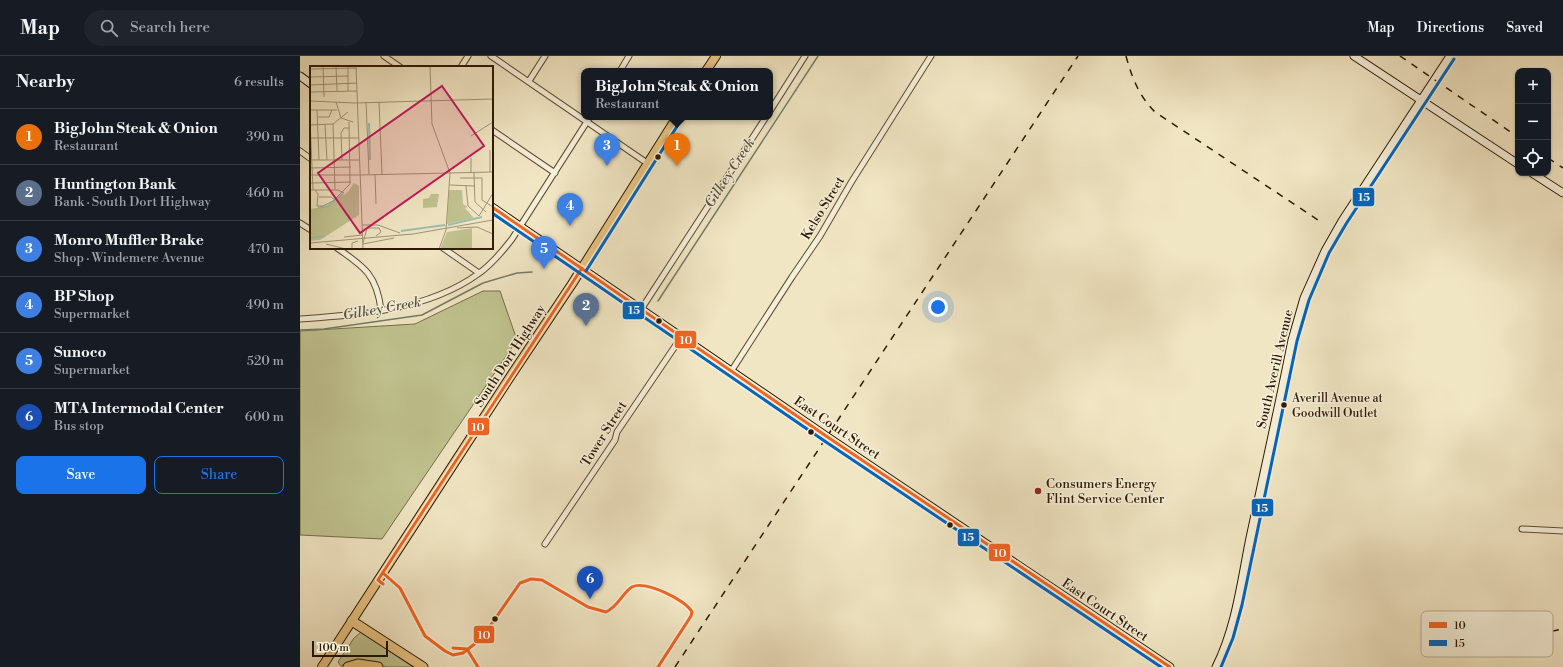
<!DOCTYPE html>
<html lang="en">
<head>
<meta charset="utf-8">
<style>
	body { margin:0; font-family:"Libre Bodoni",serif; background:#20242c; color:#f1f3f6 }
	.controls { position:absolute; right:12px; top:12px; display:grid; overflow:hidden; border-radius:8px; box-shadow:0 1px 3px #0004 }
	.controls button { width:36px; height:36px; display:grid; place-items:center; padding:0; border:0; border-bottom:1px solid #363941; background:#171b24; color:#f1f3f6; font:20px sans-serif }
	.scale { position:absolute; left:12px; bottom:10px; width:76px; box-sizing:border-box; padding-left:4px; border:2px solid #2d1900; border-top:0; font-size:11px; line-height:14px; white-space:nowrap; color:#2d1900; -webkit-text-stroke:3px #f6efd9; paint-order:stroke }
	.you { position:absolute; left:638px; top:251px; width:14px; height:14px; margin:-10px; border:3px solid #fff; border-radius:50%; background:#1a73e8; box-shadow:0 0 0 6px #1a73e833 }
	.badge { display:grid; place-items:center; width:26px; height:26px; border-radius:50%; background:#1a73e8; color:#fff; font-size:13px; font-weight:700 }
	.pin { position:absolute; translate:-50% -33px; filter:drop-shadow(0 1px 2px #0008) }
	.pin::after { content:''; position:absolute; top:21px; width:14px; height:12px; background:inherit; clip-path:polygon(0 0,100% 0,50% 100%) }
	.popup { position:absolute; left:281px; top:12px; width:192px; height:52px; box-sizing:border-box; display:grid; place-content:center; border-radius:8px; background:#171b24; filter:drop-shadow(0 1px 3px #0005); font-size:13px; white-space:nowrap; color:#9ea1a6 }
	.popup b { font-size:15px; color:#f1f3f6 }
	.popup::after { content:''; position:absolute; left:50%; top:100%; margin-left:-8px; border:8px solid transparent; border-top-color:#171b24 }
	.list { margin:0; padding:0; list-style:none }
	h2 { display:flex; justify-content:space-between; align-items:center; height:52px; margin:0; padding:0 16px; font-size:17px }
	h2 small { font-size:13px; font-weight:400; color:#9ea1a6 }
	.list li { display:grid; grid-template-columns:26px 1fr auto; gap:12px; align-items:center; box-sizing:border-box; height:56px; padding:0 16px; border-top:1px solid #363941 }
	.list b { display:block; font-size:15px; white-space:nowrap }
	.list p { margin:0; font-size:13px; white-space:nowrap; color:#9ea1a6 }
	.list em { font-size:13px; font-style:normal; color:#9ea1a6 }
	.actions { display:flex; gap:8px; padding:12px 16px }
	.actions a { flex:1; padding:9px 0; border:1px solid #1a73e8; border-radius:8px; text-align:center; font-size:14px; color:#1a73e8 }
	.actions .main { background:#1a73e8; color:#fff }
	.icon { flex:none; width:22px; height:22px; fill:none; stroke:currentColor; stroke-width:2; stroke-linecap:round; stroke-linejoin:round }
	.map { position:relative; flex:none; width:1263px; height:611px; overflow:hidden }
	header { display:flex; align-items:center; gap:24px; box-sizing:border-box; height:56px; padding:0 20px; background:#171b24; border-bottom:1px solid #363941 }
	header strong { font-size:19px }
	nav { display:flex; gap:22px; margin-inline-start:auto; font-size:14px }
	.search { width:280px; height:36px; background:#20242c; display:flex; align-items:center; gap:10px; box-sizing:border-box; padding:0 14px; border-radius:22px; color:#9ea1a6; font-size:15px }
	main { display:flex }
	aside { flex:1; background:#171b24 }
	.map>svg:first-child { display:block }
	.green { fill:#c0c390; stroke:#766e48 }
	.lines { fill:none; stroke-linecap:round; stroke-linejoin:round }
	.stream { stroke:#707d68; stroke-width:1.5 }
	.street-casing { stroke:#5e4c31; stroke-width:7 }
	.secondary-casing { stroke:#2d1900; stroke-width:9 }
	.primary-casing { stroke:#2d1900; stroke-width:10 }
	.highway-casing { stroke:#2d1900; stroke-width:11 }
	.street { stroke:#f6efd9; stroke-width:5 }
	.secondary { stroke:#f6efd9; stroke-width:7 }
	.primary { stroke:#e8c382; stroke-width:8 }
	.highway { stroke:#e8c382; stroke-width:9 }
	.rail { stroke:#2d1900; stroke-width:1.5; stroke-dasharray:7 7; stroke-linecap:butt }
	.bus-1-casing { stroke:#f6efd9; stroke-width:6 }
	.bus-2-casing { stroke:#f6efd9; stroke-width:6 }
	.bus-1 { stroke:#f26522; stroke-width:3 }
	.bus-2 { stroke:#0065bd; stroke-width:3 }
	.bus-dot { fill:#2d1900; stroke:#f6efd9; stroke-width:1.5 }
	.poi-dot { fill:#8f2418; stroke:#f6efd9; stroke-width:1.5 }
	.labels { text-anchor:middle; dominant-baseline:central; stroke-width:3; stroke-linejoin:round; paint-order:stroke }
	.bus-label { font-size:12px; fill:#2d1900; stroke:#f6efd9; text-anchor:start }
	.street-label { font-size:13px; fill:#2d1900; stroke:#f6efd9 }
	.poi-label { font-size:13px; fill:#2d1900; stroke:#f6efd9; text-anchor:start }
	.water-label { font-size:14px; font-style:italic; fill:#54533d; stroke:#f6efd9 }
	.inset-river { fill:none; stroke:#9cc0ae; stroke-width:2 }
	.inset-road { fill:none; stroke:#a39476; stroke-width:1 }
	.view { fill:#c2185b; fill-opacity:0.15; stroke:#c2185b; stroke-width:2 }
	.inset-edge { fill:none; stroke:#2d1900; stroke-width:2 }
	.key { fill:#f6efd9; stroke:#baaf98; stroke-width:1 }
	.key-label { font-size:11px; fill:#2d1900 }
	.line-badge { stroke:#f6efd9; stroke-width:1.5 }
	.badge-label { font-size:11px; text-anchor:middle; font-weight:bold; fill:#fff }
</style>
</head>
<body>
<header>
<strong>Map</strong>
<div class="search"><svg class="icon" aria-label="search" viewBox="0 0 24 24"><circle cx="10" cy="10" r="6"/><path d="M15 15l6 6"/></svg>Search here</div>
<nav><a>Map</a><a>Directions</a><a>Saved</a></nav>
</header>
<main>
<aside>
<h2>Nearby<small>6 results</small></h2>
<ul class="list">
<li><span class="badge" style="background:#e8710a">1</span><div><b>Big John Steak &amp; Onion</b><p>Restaurant</p></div><em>390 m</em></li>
<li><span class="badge" style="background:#5c6f8a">2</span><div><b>Huntington Bank</b><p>Bank · South Dort Highway</p></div><em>460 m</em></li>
<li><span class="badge" style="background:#3f7fe0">3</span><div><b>Monro Muffler Brake</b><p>Shop · Windemere Avenue</p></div><em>470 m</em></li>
<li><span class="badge" style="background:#3f7fe0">4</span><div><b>BP Shop</b><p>Supermarket</p></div><em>490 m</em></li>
<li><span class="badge" style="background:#3f7fe0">5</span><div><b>Sunoco</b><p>Supermarket</p></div><em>520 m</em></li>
<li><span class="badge" style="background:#1a4fb4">6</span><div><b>MTA Intermodal Center</b><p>Bus stop</p></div><em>600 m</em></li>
</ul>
<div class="actions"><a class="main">Save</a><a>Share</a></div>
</aside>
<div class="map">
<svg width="1263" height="611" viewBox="0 0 1263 611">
	<rect width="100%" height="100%" fill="#f1e6c4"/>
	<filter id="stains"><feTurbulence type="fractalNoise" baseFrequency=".005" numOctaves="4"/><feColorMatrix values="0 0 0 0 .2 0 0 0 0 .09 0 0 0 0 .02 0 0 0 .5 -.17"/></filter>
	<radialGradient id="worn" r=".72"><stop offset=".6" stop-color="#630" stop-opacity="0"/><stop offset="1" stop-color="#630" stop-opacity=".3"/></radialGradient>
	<path class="green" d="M183 235H200L217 284 82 483 0 479V275L115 268Z
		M61 576 113 611H86L82 610 45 608 41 610 38 606 54 582Z"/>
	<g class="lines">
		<path class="stream" d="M358 245 518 0
			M0 274 24 273 122 259 183 227 217 217 232 216"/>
		<defs>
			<path id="street" d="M84 0 100 11
				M191 0 347 107
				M161 11 168 0
				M320 15 329 0
				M229 25 245 0
				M470 55 505 0
				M192 74 255 117
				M0 95 11 103
				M0 167 11 174
				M37 192C65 211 77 220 81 254
				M143 192 179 217
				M342 252 466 61
				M0 263C60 259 128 254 178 218 191 209 202 196 212 183L290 61
				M432 314 492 221 520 180 552 125 631 0
				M1222 473 1263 475
				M245 488 315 384 317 376 382 280"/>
			<path id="secondary" d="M1054 0 1218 108
				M0 20 11 28
				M1232 117 1263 137
				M192 151 529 382 870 611
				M916 611C936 571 941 526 950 482 964 416 979 350 992 284L1004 242 1025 195 1042 165 1150 0"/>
			<path id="primary" d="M406 15 416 0
				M22 611 212 318 272 228 377 61"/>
			<path id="highway" d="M52 565 123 611
				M48 611 58 608 78 611"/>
		</defs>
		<use href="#street" class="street-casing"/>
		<use href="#secondary" class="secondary-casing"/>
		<use href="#primary" class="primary-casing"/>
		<use href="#highway" class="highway-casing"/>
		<use href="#street" class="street"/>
		<use href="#secondary" class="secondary"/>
		<use href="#primary" class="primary"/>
		<use href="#highway" class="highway"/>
		<path class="rail" d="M826 0C832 22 839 40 855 56L1018 164
			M1100 0 1218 81
			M1248 102 1263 112
			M1141 582 1204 585 1263 573
			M375 611 778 0"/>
		<defs>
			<path id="bus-1" d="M192 151 529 382 870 611
				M83 517 100 532 125 580 145 595 153 599 163 597 181 583 220 527 231 523 242 524 288 551 306 556C319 550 322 537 332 531 345 524 386 544 392 556L391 560 358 611
				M83 528 78 524 282 212
				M153 592 167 593 178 611"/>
			<path id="bus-2" d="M192 157 526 386 861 611
				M286 215 381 64
				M921 611 933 582 942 549 997 285 1009 244 1029 197 1046 168 1154 3"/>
		</defs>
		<use href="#bus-1" class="bus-1-casing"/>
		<use href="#bus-2" class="bus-2-casing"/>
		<use href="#bus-1" class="bus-1"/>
		<use href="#bus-2" class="bus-2"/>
	</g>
	<g class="bus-dot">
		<circle cx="358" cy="101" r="3.5"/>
		<circle cx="359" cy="265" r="3.5"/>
		<circle cx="984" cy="349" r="3.5"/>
		<circle cx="511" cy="376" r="3.5"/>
		<circle cx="650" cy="469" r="3.5"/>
		<circle cx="195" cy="563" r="3.5"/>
	</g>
	<circle class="poi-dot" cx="738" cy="435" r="4"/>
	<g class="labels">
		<g class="bus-label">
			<text x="992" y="342">Averill Avenue at<tspan x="992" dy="15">Goodwill Outlet</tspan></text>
		</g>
		<g class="street-label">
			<text transform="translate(523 152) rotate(-59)">Kelso Street</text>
			<text transform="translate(210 300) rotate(-57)">South Dort Highway</text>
			<text transform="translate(975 313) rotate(-77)">South Averill Avenue</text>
			<text transform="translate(537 372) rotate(34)">East Court Street</text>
			<text transform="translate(304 378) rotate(-58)">Tower Street</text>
			<text transform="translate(805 554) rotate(34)">East Court Street</text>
		</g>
		<g class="poi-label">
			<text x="746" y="428">Consumers Energy<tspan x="746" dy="15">Flint Service Center</tspan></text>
		</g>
		<g class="water-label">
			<text transform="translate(430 117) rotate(-57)">Gilkey Creek</text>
			<text transform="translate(82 253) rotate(-10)">Gilkey Creek</text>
		</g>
	</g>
	<g transform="translate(10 10)">
		<rect width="183" height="183" fill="#f1e6c4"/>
		<path d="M44 117 49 120V149L10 174 0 175V143L19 140 38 126ZM139 124H152L153 138 158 141 155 142 164 152 137 158ZM121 128H129L127 141 113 142V133L119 132ZM162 162V183H130L137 166Z" fill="#c0c390"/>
		<path class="inset-river" d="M59 57 60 94M8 142 18 140 33 128M138 159 172 151M91 165 135 159M0 172 15 170"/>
		<path class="inset-road" d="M13 0 14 31M26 0 27 25M38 0V25M46 0 53 183M120 0 122 58 140 107 136 164 129 183M0 3 46 2M0 11 38 10M0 19 47 17M0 26 47 25M0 35 45 37 183 33M26 36 31 52 43 56M56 36 59 108M69 36 72 108M0 44H27M7 44 9 94M8 51H19L22 44M0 54 3 124M23 58 25 123M0 59 23 58 38 46M15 59 17 94M161 70 183 56M0 72H49M180 84V106M0 94H49M32 94 31 67 34 62H39M0 102 41 101M161 107V92M164 107 165 136 176 146M65 108 66 138M0 109H50M50 109 183 106M150 112H172V134L183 141M0 117 41 116M140 119 164 120M156 120 158 140 169 150 183 127M0 124H28L34 127M5 124 8 128 7 140H13L23 135 40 118 39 56M9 131H21L25 134M52 159H68L90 167M147 162 167 161 183 168M34 171 52 169M0 177 103 168 183 154M53 177 57 162H69L71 166 66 170M16 178 36 183M53 178 84 172M42 183V177L48 175"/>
		<path class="view" d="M132 20 174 80 50 167 8 107Z"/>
		<rect width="183" height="183" class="inset-edge"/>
	</g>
	<rect x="1121" y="555" width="132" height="46" rx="6" class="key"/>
	<rect x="1129" y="566" width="18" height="6" fill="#f26522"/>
	<rect x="1129" y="584" width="18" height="6" fill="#0065bd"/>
	<g class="key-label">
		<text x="1154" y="573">10</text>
		<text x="1154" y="591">15</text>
	</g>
	<g class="line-badge">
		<rect x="1052" y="131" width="23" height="20" rx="4" fill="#0065bd"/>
		<rect x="322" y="245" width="23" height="19" rx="4" fill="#0065bd"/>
		<rect x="374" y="274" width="23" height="19" rx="4" fill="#f26522"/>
		<rect x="167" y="361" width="23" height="19" rx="4" fill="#f26522"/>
		<rect x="951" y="442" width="23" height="19" rx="4" fill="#0065bd"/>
		<rect x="657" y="472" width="23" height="19" rx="4" fill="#0065bd"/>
		<rect x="688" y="487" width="23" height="19" rx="4" fill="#f26522"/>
		<rect x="173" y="569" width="22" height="19" rx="4" fill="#f26522"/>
	</g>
	<g class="badge-label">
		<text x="1064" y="145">15</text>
		<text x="334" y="258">15</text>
		<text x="386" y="288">10</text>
		<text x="178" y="375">10</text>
		<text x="962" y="456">15</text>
		<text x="668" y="485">15</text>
		<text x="700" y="501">10</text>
		<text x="184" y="583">10</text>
	</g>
	<rect width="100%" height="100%" filter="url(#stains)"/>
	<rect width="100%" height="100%" fill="url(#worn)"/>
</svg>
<div class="controls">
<button>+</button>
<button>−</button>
<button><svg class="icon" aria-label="locate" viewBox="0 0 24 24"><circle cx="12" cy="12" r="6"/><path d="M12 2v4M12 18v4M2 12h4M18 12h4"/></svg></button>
</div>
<div class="scale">100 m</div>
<div class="you"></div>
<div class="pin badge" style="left:377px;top:110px;background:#e8710a">1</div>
<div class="popup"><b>Big John Steak &amp; Onion</b>Restaurant</div>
<div class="pin badge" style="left:286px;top:270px;background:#5c6f8a">2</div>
<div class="pin badge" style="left:307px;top:110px;background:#3f7fe0">3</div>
<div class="pin badge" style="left:270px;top:170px;background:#3f7fe0">4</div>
<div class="pin badge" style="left:244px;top:213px;background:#3f7fe0">5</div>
<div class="pin badge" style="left:290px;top:543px;background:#1a4fb4">6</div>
</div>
</main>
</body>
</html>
